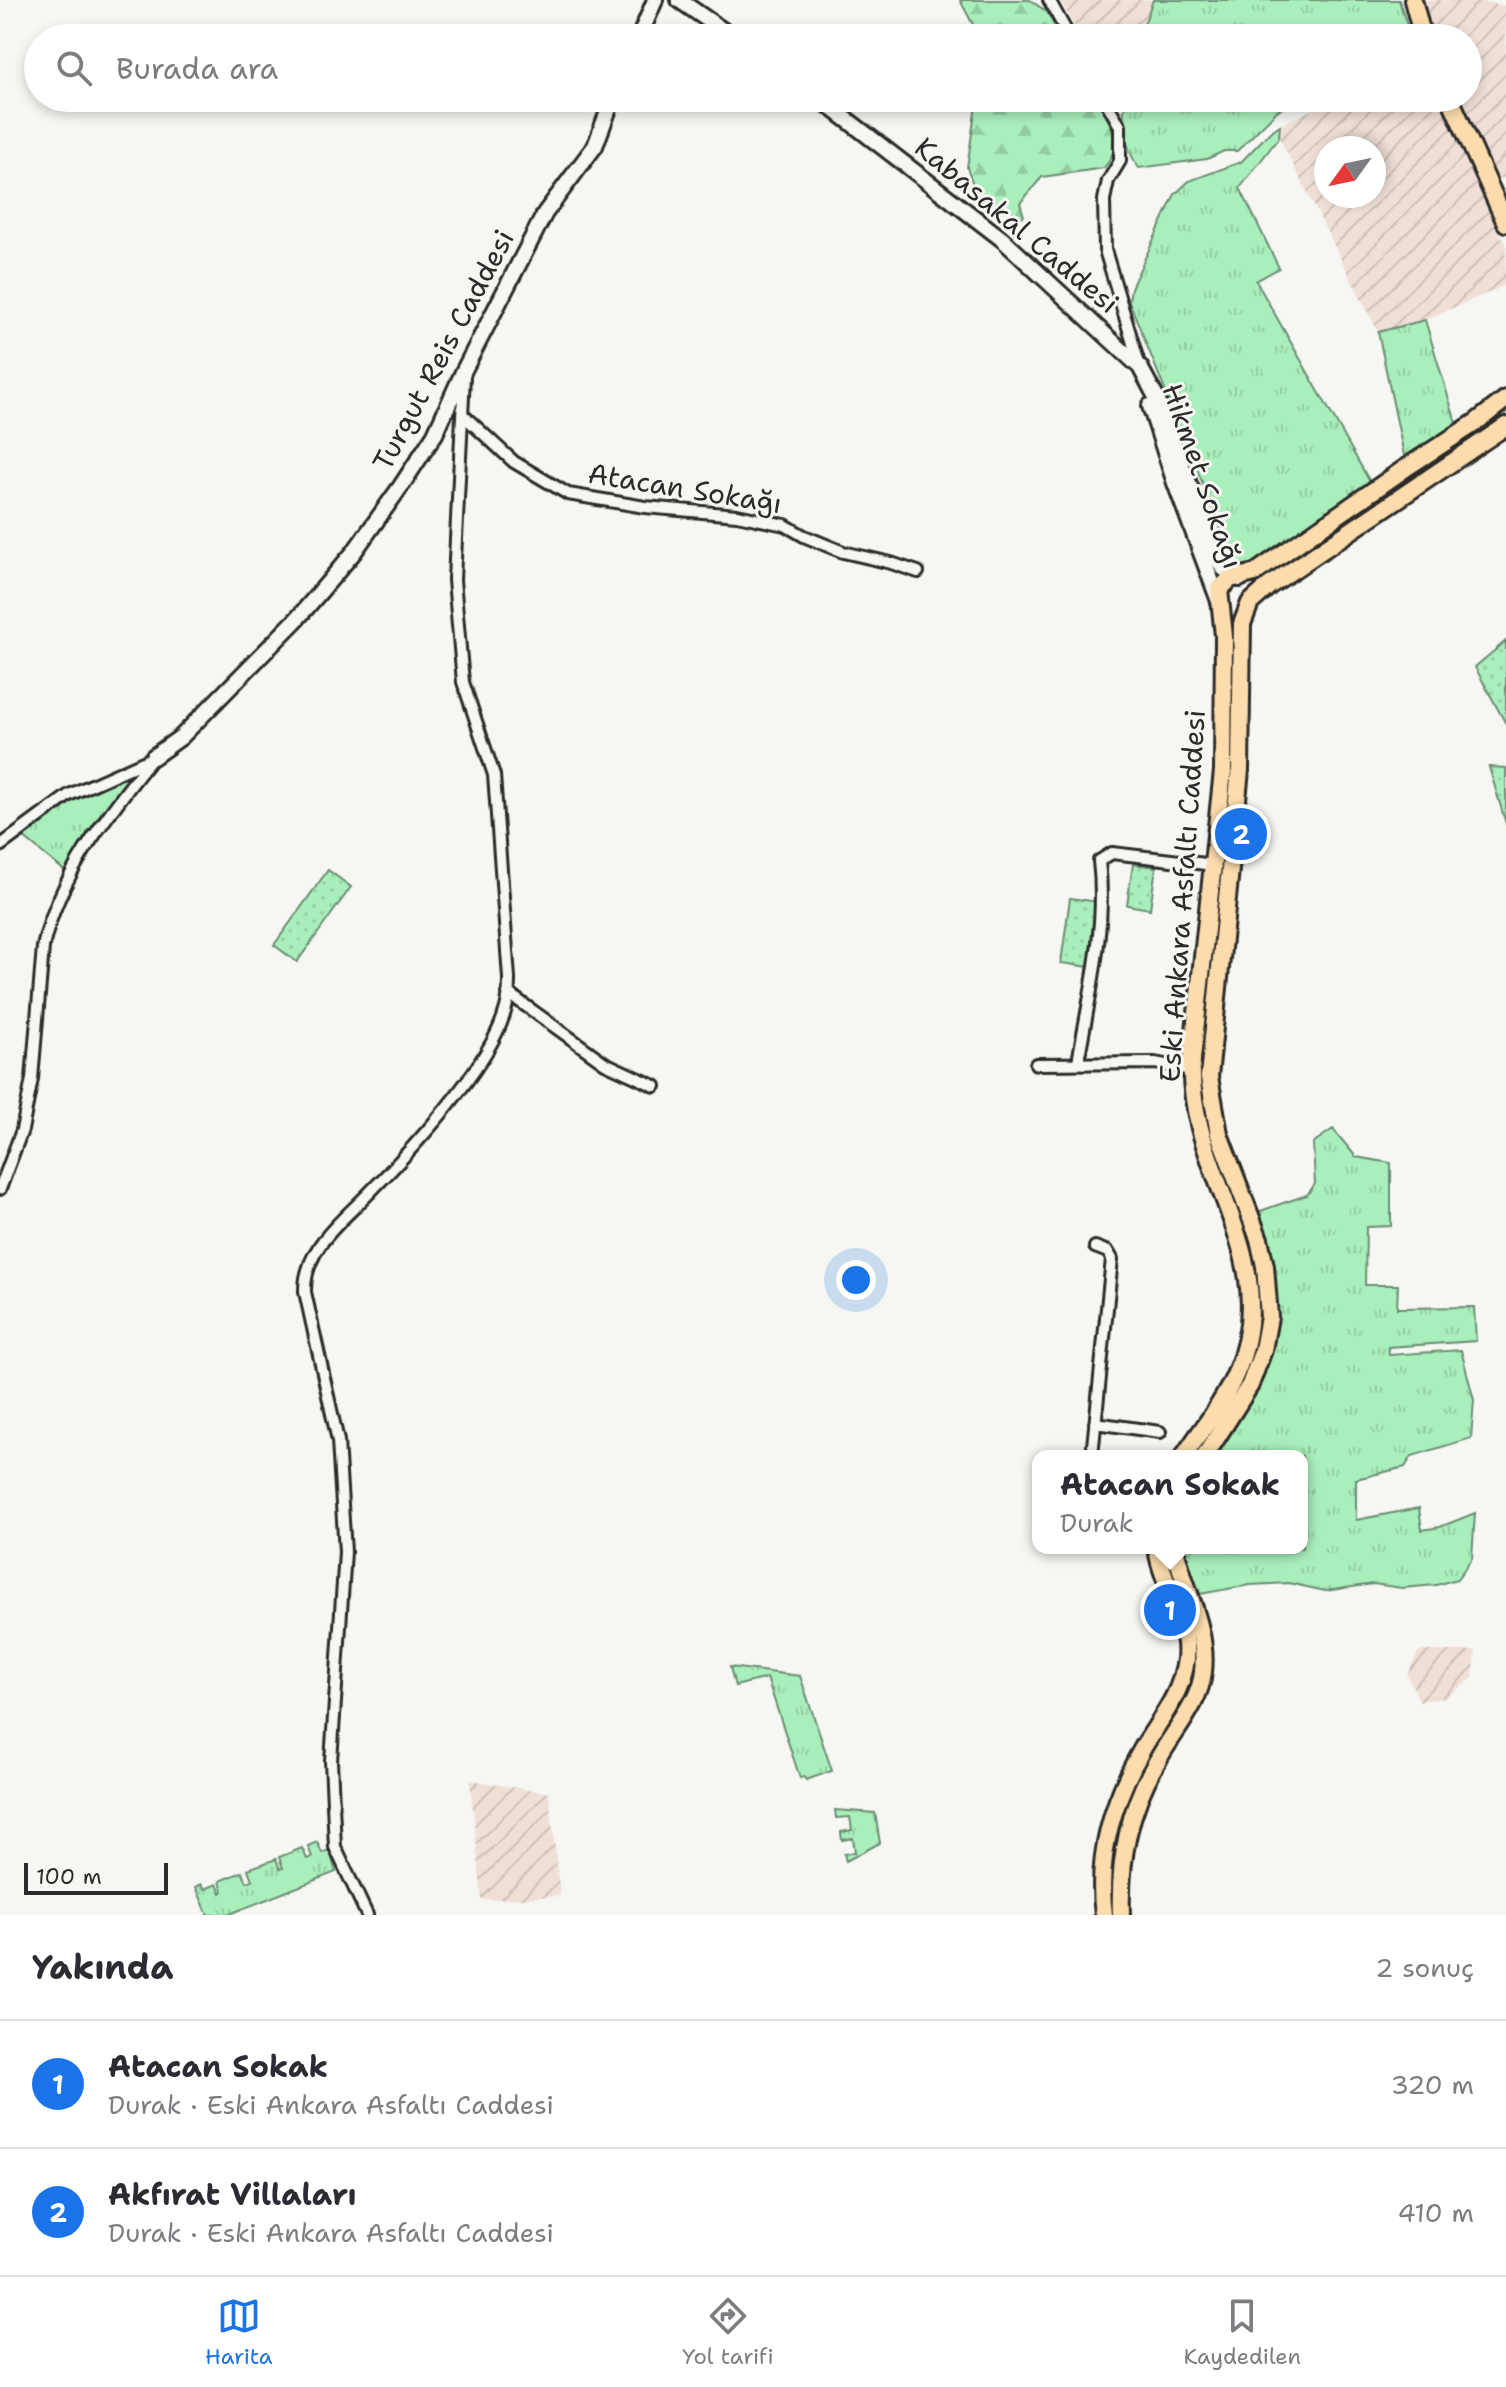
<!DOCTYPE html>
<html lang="tr">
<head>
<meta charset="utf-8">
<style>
	body { margin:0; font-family:"Shantell Sans",sans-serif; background:#f2f2f3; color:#2b2b33 }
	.compass { position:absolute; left:1314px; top:136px; width:72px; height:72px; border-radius:50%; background:#fff; box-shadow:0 4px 12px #0003; rotate:237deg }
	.scale { position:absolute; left:24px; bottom:20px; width:144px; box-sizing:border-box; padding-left:8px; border:4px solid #2b2b2b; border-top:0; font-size:22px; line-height:28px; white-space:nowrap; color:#2b2b2b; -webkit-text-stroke:6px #f6f6f2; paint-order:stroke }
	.you { position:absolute; left:856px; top:1280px; width:28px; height:28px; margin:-20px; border:6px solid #fff; border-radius:50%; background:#1a73e8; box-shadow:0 0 0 12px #1a73e833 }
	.badge { display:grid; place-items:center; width:52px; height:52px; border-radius:50%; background:#1a73e8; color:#fff; font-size:26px; font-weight:700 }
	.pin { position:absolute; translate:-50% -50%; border:4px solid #fff; box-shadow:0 2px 8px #0006 }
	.popup { position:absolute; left:1032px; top:1450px; width:276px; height:104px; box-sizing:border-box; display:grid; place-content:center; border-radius:16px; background:#fff; filter:drop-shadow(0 2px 6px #0005); font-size:26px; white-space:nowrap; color:#7c7c81 }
	.popup b { font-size:30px; color:#2b2b33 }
	.popup::after { content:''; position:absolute; left:50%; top:100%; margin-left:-16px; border:16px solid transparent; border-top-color:#fff }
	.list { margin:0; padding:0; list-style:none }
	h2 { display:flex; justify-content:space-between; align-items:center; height:104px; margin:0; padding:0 32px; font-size:34px }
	h2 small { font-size:26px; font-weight:400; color:#7c7c81 }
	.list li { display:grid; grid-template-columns:52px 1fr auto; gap:24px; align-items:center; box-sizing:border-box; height:128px; padding:0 32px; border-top:2px solid #e1e1e2 }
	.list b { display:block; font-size:30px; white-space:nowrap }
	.list p { margin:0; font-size:26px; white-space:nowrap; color:#7c7c81 }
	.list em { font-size:26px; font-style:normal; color:#7c7c81 }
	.icon { flex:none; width:44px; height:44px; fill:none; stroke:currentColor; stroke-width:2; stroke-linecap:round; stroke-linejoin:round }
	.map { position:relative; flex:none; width:1506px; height:1915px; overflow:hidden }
	.search { position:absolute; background:#fff; box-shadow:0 4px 12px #0003; left:24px; right:24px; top:24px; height:88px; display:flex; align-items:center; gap:20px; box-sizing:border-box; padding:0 28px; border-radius:44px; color:#7c7c81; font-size:30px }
	.sheet { height:360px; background:#fff }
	nav { display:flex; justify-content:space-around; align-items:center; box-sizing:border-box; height:112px; border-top:2px solid #e1e1e2; background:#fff; font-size:22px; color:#7c7c81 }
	nav a { display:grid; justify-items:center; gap:4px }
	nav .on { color:#1a73e8 }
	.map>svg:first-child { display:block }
	.industrial { fill:url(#industrial-furrows); fill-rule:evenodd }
	.grass { fill:url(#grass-tufts); stroke:#6a8d73; stroke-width:2 }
	.forest { fill:url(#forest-firs); stroke:#6a8d73; stroke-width:2 }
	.park { fill:url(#park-dots); stroke:#6a8d73; stroke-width:2 }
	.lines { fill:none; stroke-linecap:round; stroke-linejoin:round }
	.street-casing { stroke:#2b2b2b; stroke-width:16 }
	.secondary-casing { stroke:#2b2b2b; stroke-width:20 }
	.primary-casing { stroke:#2b2b2b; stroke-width:22 }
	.street { stroke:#f6f6f2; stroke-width:10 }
	.secondary { stroke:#f6f6f2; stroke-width:14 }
	.primary { stroke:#fcdcac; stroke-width:16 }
	.labels { text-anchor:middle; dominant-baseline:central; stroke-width:6; stroke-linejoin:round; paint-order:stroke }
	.street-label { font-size:28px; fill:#2b2b2b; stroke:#f6f6f2 }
</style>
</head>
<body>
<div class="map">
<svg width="1506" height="1915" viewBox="0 0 1506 1915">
	<defs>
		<pattern id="industrial-furrows" width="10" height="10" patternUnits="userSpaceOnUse" patternTransform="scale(2)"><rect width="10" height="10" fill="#f0dfd7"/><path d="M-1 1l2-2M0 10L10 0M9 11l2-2" fill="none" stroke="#cec0b9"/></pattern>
		<pattern id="grass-tufts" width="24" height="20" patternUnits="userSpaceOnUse" patternTransform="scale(2)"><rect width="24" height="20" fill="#a9efbb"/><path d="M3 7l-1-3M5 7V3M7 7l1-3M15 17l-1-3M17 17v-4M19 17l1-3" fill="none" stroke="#92cda1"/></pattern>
		<pattern id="forest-firs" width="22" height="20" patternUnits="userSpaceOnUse" patternTransform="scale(2)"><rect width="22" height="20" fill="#a9efbb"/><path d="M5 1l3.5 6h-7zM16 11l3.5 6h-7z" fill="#92cda1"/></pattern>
		<pattern id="park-dots" width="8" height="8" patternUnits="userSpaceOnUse" patternTransform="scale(2)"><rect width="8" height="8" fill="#a9efbb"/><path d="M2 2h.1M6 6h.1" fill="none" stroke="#92cda1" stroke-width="1.8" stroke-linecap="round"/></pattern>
	</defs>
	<rect width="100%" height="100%" fill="#f6f6f2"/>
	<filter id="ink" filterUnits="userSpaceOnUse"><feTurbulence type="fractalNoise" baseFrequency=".0125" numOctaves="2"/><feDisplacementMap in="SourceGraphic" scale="16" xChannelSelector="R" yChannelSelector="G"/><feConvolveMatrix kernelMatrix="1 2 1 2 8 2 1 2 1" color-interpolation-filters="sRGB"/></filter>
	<g filter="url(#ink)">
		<path class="industrial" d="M1060 0H1153L1139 38H1081Z
			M1423 0H1473L1506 6V176L1502 179 1494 176 1460 98H1468V38H1435Z
			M1337 98H1440L1506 246V285L1425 320 1378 332 1279 137 1280 125ZM1326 148H1374V196H1326Z
			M1419 1651H1476L1473 1678 1445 1698 1420 1701 1407 1675Z
			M470 1780 549 1793 560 1896 482 1900Z"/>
		<path class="grass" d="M1153 0H1399L1411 38H1139Z
			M1127 98H1301L1278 110 1237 151H1224L1207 159 1139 168C1126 151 1119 118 1127 98Z
			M1280 125 1279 137 1240 188 1279 268 1256 281 1370 482 1256 562 1245 567 1234 561 1129 301 1131 288 1175 194 1189 181 1241 162 1270 132Z
			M1425 320 1457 426 1405 460 1378 332Z
			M1506 409V418L1256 587 1252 581 1487 425Z
			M1230 620 1237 621 1235 745 1209 996 1204 995Z
			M124 778 128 781 98 817 66 872 23 837 59 807Z
			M1202 1010 1208 1011C1203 1050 1199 1088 1209 1126 1228 1199 1276 1264 1257 1343 1247 1385 1220 1420 1197 1456H1192L1233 1394 1257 1296 1250 1251 1207 1139 1198 1091Z
			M1333 1129 1356 1157 1391 1163V1226L1366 1227 1365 1285H1398L1397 1308 1474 1307 1476 1341 1388 1347 1389 1355 1461 1350 1474 1400 1471 1438 1412 1456 1405 1467 1356 1479V1520L1419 1508 1422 1530 1440 1527 1475 1513 1472 1558 1457 1579 1436 1585 1402 1588 1373 1584 1325 1591 1289 1583 1250 1585 1200 1594 1195 1591 1181 1548H1302V1456H1215C1255 1401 1283 1347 1274 1276 1271 1255 1264 1236 1257 1216L1260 1211 1307 1195 1315 1184 1313 1143Z
			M1163 1548H1168C1172 1584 1197 1615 1197 1653 1197 1697 1164 1731 1145 1768 1120 1815 1111 1863 1114 1915H1109L1108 1883 1113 1838 1131 1783 1185 1688Z
			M730 1667 800 1676 832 1771 806 1780 804 1777 800 1778 767 1678 735 1686Z
			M835 1810 875 1813 880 1843 846 1861 844 1854 855 1852 853 1838 842 1840 841 1832 852 1830 850 1817 836 1818Z
			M317 1842 322 1853 329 1850 336 1872 227 1915H208L196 1887 202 1884 205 1889 217 1884 221 1893 223 1891 220 1881 242 1872 247 1882 252 1880 248 1869 276 1859 280 1869 283 1868 279 1857 302 1848 307 1859 312 1857 308 1846Z"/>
		<path class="forest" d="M960 0H1030L1047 12 1061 38H980Z
			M977 98H1096C1110 122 1125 143 1104 168L1042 177 1020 203 1024 216 1015 219 1010 208 993 214 978 198 967 168Z"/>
		<path class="park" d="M1506 641V724L1475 667Z
			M1489 767 1506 768V824Z
			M1133 864 1156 867 1150 909 1127 905Z
			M328 870 351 887 297 962 274 945Z
			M1070 898 1099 902 1090 967 1061 963Z"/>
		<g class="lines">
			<defs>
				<path id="street" d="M1049 0 1070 38
					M1104 98 1120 126V161L1108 181 1104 200 1105 250 1140 367
					M463 415 514 462 568 494 645 507 737 515 785 525 804 536 843 552 891 563 918 572
					M0 846 69 795 152 758
					M508 993 605 1063 655 1086
					M1078 1062C1089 997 1107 927 1099 861L1112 853 1214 865
					M1036 1064 1155 1063 1191 1070
					M0 1189 22 1130 32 1079 43 947C59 875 108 814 153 757
					M1095 1423 1160 1432
					M1092 1456 1112 1259 1108 1252 1095 1247
					M367 1915 335 1847 331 1761 345 1552 338 1441 305 1292C304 1246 345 1219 373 1189 415 1146 492 1064 506 1008 509 998 509 988 509 978L494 775 463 682 454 580 464 376"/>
				<path id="secondary" d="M679 0 734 38
					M639 38 655 0
					M819 98 1002 239 1140 367 1157 399 1217 558 1223 568 1240 579
					M1150 406 1175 483 1219 601
					M153 757 181 737 297 619 354 552 401 486 435 434 464 370 545 213 595 146 613 98"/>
				<path id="primary" d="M1413 0 1423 38
					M1450 98 1506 223
					M1184 1456C1202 1429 1224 1402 1236 1373 1286 1257 1186 1174 1192 1059L1223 771 1224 636 1219 590 1230 579 1255 573 1410 465 1475 423 1506 399
					M1205 1456 1250 1385 1263 1350 1269 1317 1265 1266 1259 1239 1219 1134 1209 1077 1240 770 1242 624 1250 603 1269 586 1506 426
					M1104 1915C1096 1855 1114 1797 1144 1746 1161 1718 1182 1693 1186 1659 1190 1619 1162 1586 1157 1548
					M1121 1915C1119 1858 1129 1807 1159 1758 1174 1731 1200 1703 1203 1672 1208 1627 1184 1590 1175 1548"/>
			</defs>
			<use href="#street" class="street-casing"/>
			<use href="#secondary" class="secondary-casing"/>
			<use href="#primary" class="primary-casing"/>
			<use href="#street" class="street"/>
			<use href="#secondary" class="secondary"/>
			<use href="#primary" class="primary"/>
		</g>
	</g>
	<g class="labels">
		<g class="street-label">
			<text transform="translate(1017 225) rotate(40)">Kabasakal Caddesi</text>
			<text transform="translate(443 350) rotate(-62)">Turgut Reis Caddesi</text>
			<text transform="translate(1203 476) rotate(71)">Hikmet Sokağı</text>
			<text transform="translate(685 488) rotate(9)">Atacan Sokağı</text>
			<text transform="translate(1182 896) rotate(-86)">Eski Ankara Asfaltı Caddesi</text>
		</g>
	</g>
</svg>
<svg class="compass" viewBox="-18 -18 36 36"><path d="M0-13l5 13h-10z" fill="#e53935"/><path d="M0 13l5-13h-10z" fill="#7c7c81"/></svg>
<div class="scale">100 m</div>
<div class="you"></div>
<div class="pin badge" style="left:1170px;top:1610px">1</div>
<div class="popup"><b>Atacan Sokak</b>Durak</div>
<div class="pin badge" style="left:1241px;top:834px">2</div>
<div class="search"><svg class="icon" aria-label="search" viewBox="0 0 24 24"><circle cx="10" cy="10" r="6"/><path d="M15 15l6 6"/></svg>Burada ara</div>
</div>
<section class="sheet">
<h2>Yakında<small>2 sonuç</small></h2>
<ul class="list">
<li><span class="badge">1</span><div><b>Atacan Sokak</b><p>Durak · Eski Ankara Asfaltı Caddesi</p></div><em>320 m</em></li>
<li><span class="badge">2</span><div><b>Akfırat Villaları</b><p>Durak · Eski Ankara Asfaltı Caddesi</p></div><em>410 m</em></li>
</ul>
</section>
<nav>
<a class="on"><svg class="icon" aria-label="map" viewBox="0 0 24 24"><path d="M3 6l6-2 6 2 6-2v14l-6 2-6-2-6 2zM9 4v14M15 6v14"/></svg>Harita</a>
<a><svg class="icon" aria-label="directions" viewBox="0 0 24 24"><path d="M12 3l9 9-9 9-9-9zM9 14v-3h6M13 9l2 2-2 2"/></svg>Yol tarifi</a>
<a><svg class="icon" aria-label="saved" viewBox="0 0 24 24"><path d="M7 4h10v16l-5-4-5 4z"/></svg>Kaydedilen</a>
</nav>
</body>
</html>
